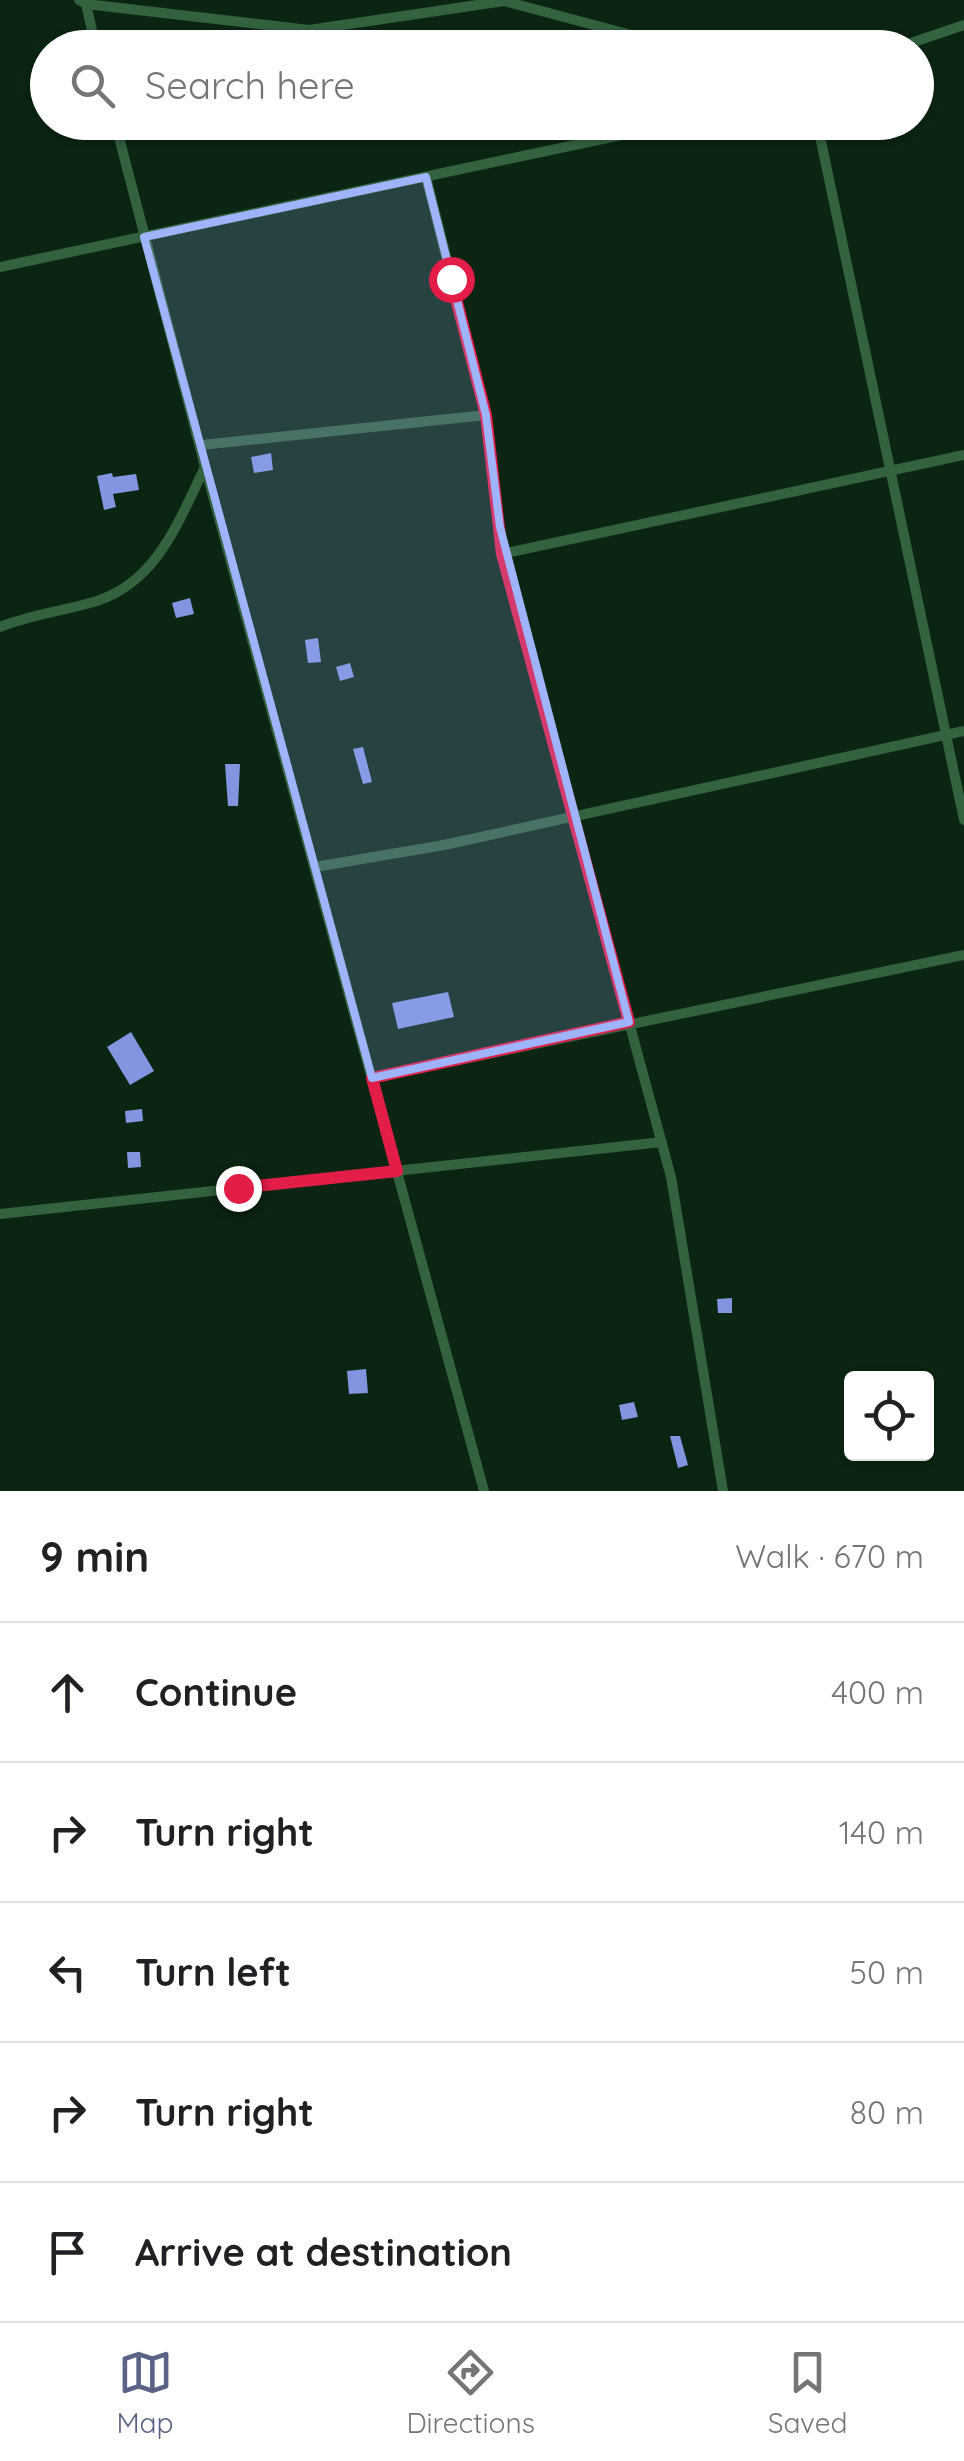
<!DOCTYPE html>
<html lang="en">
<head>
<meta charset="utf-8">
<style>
	body { margin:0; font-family:Quicksand,sans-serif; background:#f6f6f6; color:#202124 }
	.controls { position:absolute; right:30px; bottom:30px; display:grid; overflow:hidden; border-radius:10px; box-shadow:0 2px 8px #0004 }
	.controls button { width:90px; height:90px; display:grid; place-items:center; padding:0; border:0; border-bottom:2px solid #e0e0e0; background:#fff; color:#202124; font:50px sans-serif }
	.stop { position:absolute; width:30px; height:30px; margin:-22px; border:8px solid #e11d48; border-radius:50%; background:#fff }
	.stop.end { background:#e11d48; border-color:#fff; box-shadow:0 2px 10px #0008 }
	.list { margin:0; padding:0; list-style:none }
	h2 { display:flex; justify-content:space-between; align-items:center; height:130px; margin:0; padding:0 40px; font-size:42px }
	h2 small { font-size:32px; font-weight:400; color:#757577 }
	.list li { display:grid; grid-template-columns:65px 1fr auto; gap:30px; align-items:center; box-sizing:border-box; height:140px; padding:0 40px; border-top:2px solid #e0e0e0 }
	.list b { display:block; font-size:38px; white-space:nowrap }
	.list em { font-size:32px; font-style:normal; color:#757577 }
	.icon { flex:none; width:55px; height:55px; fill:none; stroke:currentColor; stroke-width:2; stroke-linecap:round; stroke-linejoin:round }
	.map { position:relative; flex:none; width:964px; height:1491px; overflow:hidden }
	.search { position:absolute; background:#fff; box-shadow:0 2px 8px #0004; left:30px; right:30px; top:30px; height:110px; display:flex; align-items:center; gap:25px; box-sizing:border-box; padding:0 35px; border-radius:55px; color:#757577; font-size:38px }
	.sheet { height:830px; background:#fff }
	nav { display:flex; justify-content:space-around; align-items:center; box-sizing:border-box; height:140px; border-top:2px solid #e0e0e0; background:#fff; font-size:28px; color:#757577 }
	nav a { display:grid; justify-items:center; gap:5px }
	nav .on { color:#5a6386 }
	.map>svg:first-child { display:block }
	.building { fill:#8395e0 }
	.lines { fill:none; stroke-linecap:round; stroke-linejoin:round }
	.street { stroke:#33623f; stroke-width:10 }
	.route { stroke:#e11d48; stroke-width:12 }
	.marked { fill:#a0b3fd; fill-opacity:0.2; stroke:#a0b3fd; stroke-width:8; stroke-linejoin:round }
</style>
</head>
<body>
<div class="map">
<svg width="964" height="1491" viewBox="0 0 964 1491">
	<rect width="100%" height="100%" fill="#0b2512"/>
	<path class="building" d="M271 453 273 470 254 473 251 457Z
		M112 473 113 477 136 474 139 490 113 494 116 507 104 510 97 476Z
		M190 598 194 614 176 618 172 603Z
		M318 638 321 662 308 663 305 640Z
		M350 663 354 677 340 681 336 667Z
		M363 747 372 782 363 784 353 749Z
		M225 764H240L238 806H228Z
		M448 992 454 1017 398 1029 392 1003Z
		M131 1032 154 1071 130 1085 107 1047Z
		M142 1109 143 1121 126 1123 125 1111Z
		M127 1152H140L141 1167 128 1168Z
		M732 1298V1313H718L717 1299Z
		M366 1369 368 1393 349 1394 347 1371Z
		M634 1402 638 1417 622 1420 619 1405Z
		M670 1436H680L688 1465 678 1468Z"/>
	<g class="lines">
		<path class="street" d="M79 0 86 4 309 30 504 1 635 36 857 48
			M86 4 96 48
			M896 48 964 25
			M115 122 205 467 484 1491
			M817 122 964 820
			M426 177 486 415 502 554 671 1177 723 1491
			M0 267 683 122
			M201 445 486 415
			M502 554 964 455
			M0 627C32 614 64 611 97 601 158 581 179 520 205 467
			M315 867 444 845 964 731
			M372 1078 964 955
			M0 1214 662 1142"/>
	</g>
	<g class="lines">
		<path class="route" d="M238 1188 397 1171 372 1078 629 1022 502 554 486 415 451 279"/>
	</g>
	<path class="marked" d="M426 177 486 415 500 527 629 1022 372 1078 144 237Z"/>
</svg>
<div class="controls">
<button><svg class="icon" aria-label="locate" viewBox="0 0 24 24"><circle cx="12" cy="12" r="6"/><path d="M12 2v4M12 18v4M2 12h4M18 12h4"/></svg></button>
</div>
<div class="stop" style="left:451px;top:279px"></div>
<div class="stop end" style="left:238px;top:1188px"></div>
<div class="search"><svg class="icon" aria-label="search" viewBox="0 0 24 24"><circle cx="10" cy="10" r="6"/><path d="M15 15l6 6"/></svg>Search here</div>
</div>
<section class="sheet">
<h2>9 min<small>Walk · 670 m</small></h2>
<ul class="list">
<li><svg class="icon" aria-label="ahead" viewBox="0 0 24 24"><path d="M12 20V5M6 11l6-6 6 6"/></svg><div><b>Continue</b></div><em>400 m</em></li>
<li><svg class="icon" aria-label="right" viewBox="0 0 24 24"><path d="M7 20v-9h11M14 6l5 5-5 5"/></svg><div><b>Turn right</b></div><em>140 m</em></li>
<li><svg class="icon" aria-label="left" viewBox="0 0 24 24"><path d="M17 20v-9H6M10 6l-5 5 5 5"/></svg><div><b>Turn left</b></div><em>50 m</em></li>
<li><svg class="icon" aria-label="right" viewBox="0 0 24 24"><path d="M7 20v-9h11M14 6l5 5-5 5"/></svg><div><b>Turn right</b></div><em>80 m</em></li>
<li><svg class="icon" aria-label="arrive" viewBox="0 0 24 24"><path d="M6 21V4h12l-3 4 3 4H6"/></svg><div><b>Arrive at destination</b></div></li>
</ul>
</section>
<nav>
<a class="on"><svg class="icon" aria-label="map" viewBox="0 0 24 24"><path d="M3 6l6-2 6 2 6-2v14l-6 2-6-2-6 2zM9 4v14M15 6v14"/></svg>Map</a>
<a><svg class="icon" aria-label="directions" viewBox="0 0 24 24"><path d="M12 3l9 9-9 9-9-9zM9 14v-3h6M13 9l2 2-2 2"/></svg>Directions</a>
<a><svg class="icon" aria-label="saved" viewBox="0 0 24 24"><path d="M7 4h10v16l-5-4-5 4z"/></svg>Saved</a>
</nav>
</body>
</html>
